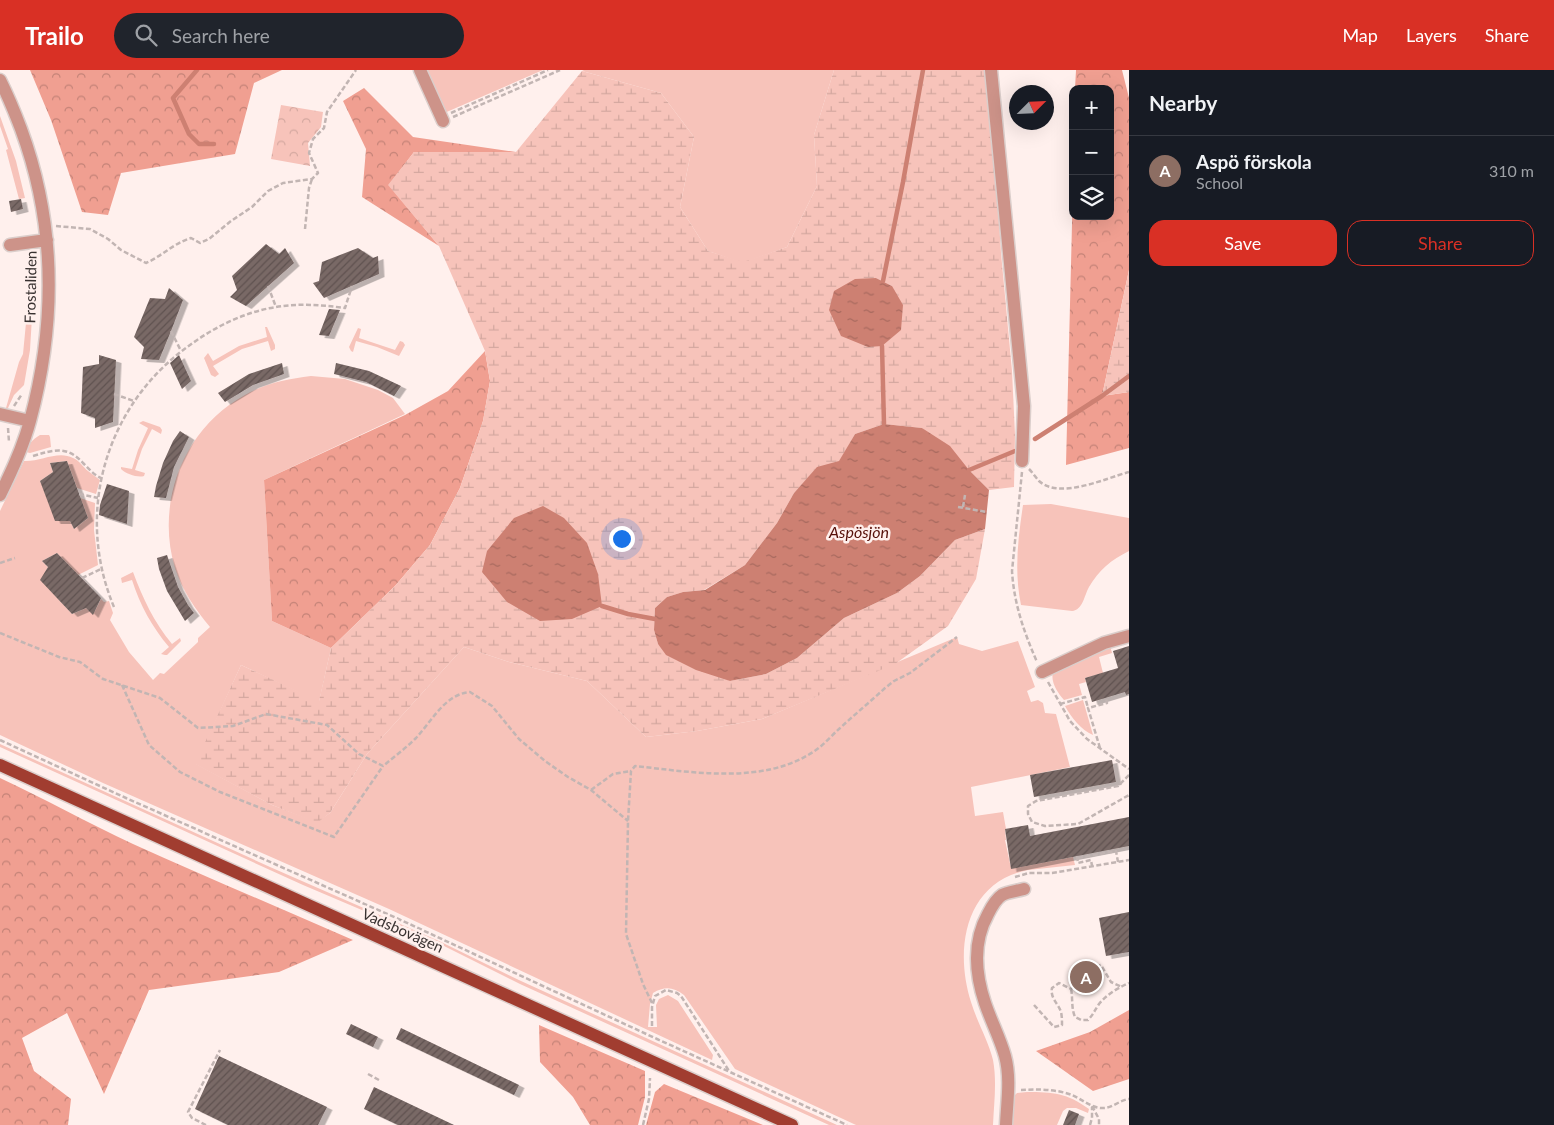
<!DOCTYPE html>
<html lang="en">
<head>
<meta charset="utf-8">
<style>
	body { margin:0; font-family:Lato,sans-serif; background:#20242c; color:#f1f3f6 }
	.controls { position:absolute; right:15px; top:15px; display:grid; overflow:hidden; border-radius:10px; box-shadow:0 5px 20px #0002 }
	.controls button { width:45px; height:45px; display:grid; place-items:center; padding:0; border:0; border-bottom:1px solid #363941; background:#171b24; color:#f1f3f6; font:25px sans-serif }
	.compass { position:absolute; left:1009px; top:15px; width:45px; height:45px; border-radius:50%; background:#171b24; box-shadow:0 5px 20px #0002; rotate:66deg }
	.you { position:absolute; left:621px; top:468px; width:18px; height:18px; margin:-12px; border:4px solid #fff; border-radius:50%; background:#1a73e8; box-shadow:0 0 0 8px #1a73e833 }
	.badge { display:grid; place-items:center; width:32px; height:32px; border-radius:50%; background:#d93025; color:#fff; font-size:16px; font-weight:700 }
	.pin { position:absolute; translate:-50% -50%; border:2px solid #fff; box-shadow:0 1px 5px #0006 }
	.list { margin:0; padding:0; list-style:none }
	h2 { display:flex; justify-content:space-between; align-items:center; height:65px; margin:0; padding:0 20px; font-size:21px }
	h2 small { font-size:16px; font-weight:400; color:#9ea1a6 }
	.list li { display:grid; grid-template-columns:32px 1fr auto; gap:15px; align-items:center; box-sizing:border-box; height:70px; padding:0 20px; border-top:1px solid #363941 }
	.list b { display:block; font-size:19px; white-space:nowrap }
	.list p { margin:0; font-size:16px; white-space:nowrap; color:#9ea1a6 }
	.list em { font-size:16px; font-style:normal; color:#9ea1a6 }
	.actions { display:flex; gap:10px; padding:15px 20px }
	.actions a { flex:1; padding:11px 0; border:1px solid #d93025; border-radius:15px; text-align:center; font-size:18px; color:#d93025 }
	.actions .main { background:#d93025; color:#fff }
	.icon { flex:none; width:28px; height:28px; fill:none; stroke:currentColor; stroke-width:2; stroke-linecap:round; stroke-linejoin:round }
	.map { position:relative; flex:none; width:1129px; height:1055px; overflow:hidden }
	header { display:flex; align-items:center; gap:30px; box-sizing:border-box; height:70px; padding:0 25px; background:#d93025; color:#fff }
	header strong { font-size:24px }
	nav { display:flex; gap:28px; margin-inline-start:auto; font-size:18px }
	.search { width:350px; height:45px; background:#20242c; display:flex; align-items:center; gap:12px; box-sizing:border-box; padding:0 18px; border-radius:28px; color:#9ea1a6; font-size:19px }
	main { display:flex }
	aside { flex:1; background:#171b24 }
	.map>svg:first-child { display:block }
	.grass { fill:#f7c3ba }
	.forest { fill:url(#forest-crowns) }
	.wetland { fill:url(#wetland-marsh); fill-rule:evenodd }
	.park { fill:url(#park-crowns) }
	.water { fill:url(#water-ripples) }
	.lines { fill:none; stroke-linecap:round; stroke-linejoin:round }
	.stream { stroke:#cd8072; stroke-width:4.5 }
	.building { fill:url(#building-hatch); filter:url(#shadow) }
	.minor-casing { stroke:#dbcecb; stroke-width:15 }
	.major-casing { stroke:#dbcecb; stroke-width:15 }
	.path { stroke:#c2b5b3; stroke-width:2.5; stroke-dasharray:5 2.5; stroke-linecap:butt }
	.minor { stroke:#cd9389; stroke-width:12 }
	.major { stroke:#a13d30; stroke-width:12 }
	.labels { text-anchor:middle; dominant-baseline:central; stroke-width:5; stroke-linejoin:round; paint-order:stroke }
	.street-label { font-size:15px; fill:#383130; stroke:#fff0ed }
	.water-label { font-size:16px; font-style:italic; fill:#560f08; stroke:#fff0ed }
</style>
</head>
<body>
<header>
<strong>Trailo</strong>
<div class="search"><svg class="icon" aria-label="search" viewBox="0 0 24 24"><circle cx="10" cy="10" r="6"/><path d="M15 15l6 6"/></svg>Search here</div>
<nav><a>Map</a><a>Layers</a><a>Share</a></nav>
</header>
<main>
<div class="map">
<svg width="1129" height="1055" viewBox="0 0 1129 1055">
	<defs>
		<pattern id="forest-crowns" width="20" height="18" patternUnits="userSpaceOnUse" patternTransform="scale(1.25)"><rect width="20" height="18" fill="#f09f91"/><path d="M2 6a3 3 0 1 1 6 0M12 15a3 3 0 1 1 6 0" fill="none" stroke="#c38277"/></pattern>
		<pattern id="wetland-marsh" width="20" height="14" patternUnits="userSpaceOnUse" patternTransform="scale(1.25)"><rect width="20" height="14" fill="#f7c3ba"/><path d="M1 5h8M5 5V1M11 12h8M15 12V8" fill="none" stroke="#d4a8a0"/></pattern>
		<pattern id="park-crowns" width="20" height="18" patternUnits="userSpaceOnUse" patternTransform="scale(1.25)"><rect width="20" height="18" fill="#f7c3ba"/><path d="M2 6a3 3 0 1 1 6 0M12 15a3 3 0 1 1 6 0" fill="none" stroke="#d4a8a0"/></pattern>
		<pattern id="water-ripples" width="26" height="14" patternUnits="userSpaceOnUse" patternTransform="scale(1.25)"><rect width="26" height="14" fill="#cd8072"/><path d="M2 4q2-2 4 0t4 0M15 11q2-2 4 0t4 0" fill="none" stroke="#a7695e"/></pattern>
		<pattern id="building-hatch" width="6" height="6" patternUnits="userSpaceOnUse" patternTransform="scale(1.25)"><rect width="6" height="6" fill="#796966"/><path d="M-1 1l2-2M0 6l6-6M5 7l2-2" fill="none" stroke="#5f5250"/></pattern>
		<filter id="shadow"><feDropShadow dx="5.5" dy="3" stdDeviation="0" flood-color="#0004"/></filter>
	</defs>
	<rect width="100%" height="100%" fill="#fff0ed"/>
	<path class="grass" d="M423 0H543L442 44Z
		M584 0H834L814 65 817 116 787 177 743 193 708 181 680 137 694 67 661 23 582 1Z
		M0 46 16 91 25 128 19 129 6 80 8 79 0 56Z
		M30 230H33L30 280 24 315 14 325 8 338H6L19 292 23 284 28 232H30Z
		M265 257H267L275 275V279L271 281 268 271 242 279 213 296 219 304 215 307 211 305 204 288 208 283 213 291 239 276 267 267Z
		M358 258 361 259 359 268 395 280 400 271 403 272 405 275 399 286 377 277 356 271 353 282 351 281 349 277Z
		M311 306 345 309 378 320 393 328 405 344 264 410 272 551 331 578 319 632 241 595 196 694 272 735 317 752 330 743 367 684 464 577 509 592 587 611 646 667 697 661 762 649 957 567 959 574 982 581 1018 571 1035 617 1027 621 1031 632 1038 630 1043 633 1045 643 1056 644 1070 697 971 717 975 746 1003 742 1006 759H1005L1006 770H1005L1011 798 1073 787 1075 795 1028 800C965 812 954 879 971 932 977 952 988 970 993 990 997 1011 994 1033 993 1055H856L735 999 684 925C673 917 665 916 653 923L650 934 648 957H657L656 935 659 929 668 925 678 931 713 985 712 990 389 839 103 713 0 665V441L24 391C40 392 58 380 73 388 79 390 83 397 88 401 92 404 96 407 100 410L96 424 77 418 67 391 50 393 53 402 40 411 70 451 74 459 88 448 80 428 95 433 94 460 98 495 78 505 57 483 42 491 48 497 41 510 72 544 86 538 93 544 101 529 104 532 109 531 113 543 110 550 129 582 153 610 160 603 164 604 198 572V568L210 557C195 539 182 520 175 498 155 432 184 358 245 325 266 313 287 309 311 306Z
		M143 351 160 357 162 360 161 364 152 359 142 379 135 400 145 403 144 406C138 408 126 404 121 399V397L132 399 138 380 148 358 139 353Z
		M40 365H49L50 367 51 377 30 383 26 382C29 373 32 370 40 365Z
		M1051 434 1129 448V481C1111 490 1099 500 1089 517 1084 526 1083 540 1072 541L1021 535C1014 501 1018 469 1023 435Z
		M133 502C143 529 154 552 172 574L180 568 181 571 167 585H165L161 584 169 577C152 557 140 535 132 510L122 513 121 508Z
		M1110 576 1112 583 1099 587 1103 603 1085 608 1086 612 1079 614 1082 625 1064 630C1057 622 1049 610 1054 600Z
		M1083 630 1093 665C1081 660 1071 647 1065 636Z
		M0 674 270 797 439 871 521 911 837 1055H829L520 914 430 869 303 815 0 677Z
		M1027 1022C1053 1022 1067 1023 1089 1039L1088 1043 1076 1038H1067L1063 1041 1057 1055H1013L1014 1026 1017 1023Z"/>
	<path class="forest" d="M30 0H282L254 13 235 84 121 103 108 145 82 142 51 50Z
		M1076 0H1122L1129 28V200L1102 326 1129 322V378L1066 395 1073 114V146H1110V19H1075Z
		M364 18 413 67 516 82H414L389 115 439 176 362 127 366 79 343 31Z
		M485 281 490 311 483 351 460 418 430 475 395 516 331 578 272 551 264 410 405 345 448 321Z
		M0 708C45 729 88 753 133 774 206 807 280 838 353 870L279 902 149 920 104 1024 67 943 22 968 34 1001 71 1029 68 1055H0Z
		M1129 940V1009L1093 1021 1036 981 1090 962Z
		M539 955 645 1001V1027L638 1055H590L573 1027 540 992Z
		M664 1014 763 1055H646L655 1022Z"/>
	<path class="wetland" d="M834 0H986L995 87 1001 183 1012 301 1015 365 1014 417 989 420 969 400 922 358 884 354 855 364 839 392 817 398 794 423 777 453 745 495 704 520 683 522 667 527 655 538 654 560 658 574 730 611 766 604 797 588 844 548 897 523 920 506 955 470 985 459 976 509 948 556 895 594 762 649 697 661 646 667 587 611 509 592 464 577 367 684 330 743 317 753 272 735 195 694 241 595 319 631 331 578 395 516 430 475 460 418 483 351 490 311 485 281 439 176 388 115 414 82H516L582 1 661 23 694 67 680 137 708 181 743 192 787 177 817 116 814 65ZM876 208 892 216 842 266Z
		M1129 200V322L1102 326Z"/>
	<path class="park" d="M281 35 323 42 321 57 308 73 310 96 271 89Z"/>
	<path class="water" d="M876 208 892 216 903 235 901 260 882 276 868 277 841 266 829 240 834 221 855 209Z
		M884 354 922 358 950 376 969 400 989 420 985 459 955 470 920 506 897 523 844 548 797 588 766 604 730 611 696 600 666 585 658 574 654 560 655 538 667 527 683 522 705 520 745 495 777 453 794 423 817 397 839 391 855 364Z
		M543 436 564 448 587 473 598 504 602 536 572 549 540 551 507 532 482 502 487 481 514 448Z"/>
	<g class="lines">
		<path class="stream" d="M197 0 173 28 189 64 199 74H214
			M883 211 903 112 923 0
			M882 276 884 354
			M1035 369 1102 326 1129 306
			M969 400 1015 381
			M602 536 628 544 655 549"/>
	</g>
	<path class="building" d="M21 129 23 139 11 142 9 131Z
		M266 174 279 184 285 178 294 193 246 236 230 227 237 220 232 206Z
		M358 178 373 188 378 186 379 204 324 228 313 213 319 211 322 192Z
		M169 218 183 230 171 261 159 290 141 289 144 277 134 267 150 228 165 229Z
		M329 239 340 240 329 266 319 265Z
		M99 285 116 290 113 352 95 358V348L81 343 83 297 99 294Z
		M179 285 191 311 182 319 170 293Z
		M282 293 284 304 253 315 225 332 218 323 249 304Z
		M336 293 369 301 401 316 394 326 366 312 334 304Z
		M180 361 189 367 174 397 166 428 154 427 156 416 163 393 173 371Z
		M67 391 88 448 74 459 70 451H55L40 411 53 402 50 393Z
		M107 414 129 421 127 454 99 445 100 435Z
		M57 483 101 528 93 545 86 538 72 544 40 510 48 497 42 491Z
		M167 485 178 517 188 535 194 543 185 551 167 521 159 499 157 488Z
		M1129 576V624L1126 625 1125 622 1092 632 1085 608 1118 598 1113 581Z
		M1112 690 1116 712 1034 727 1030 705Z
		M1129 747V776L1011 799 1005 759 1028 755 1030 766Z
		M1129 842V882L1106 886 1099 848Z
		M351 954 378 967 373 977 346 964Z
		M401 958 519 1015 514 1025 396 969Z
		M219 986 327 1037 318 1055H228L195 1039Z
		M374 1017 454 1055H398L364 1039Z
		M1069 1040 1079 1044 1075 1055H1063Z"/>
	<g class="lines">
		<defs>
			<path id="minor" d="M420 0 443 51
				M991 0 1024 336 1022 391
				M0 10C8 26 15 43 21 59 56 154 56 254 30 351 23 377 12 401 0 425
				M10 175 47 170
				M0 344 30 351
				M1042 602 1104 573 1129 566
				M1006 1055C1007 1032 1011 1008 1005 986 1000 968 991 951 985 933 975 903 973 871 988 844 991 838 996 829 1002 825 1007 822 1017 821 1024 819"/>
			<path id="major" d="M0 695 792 1055"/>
		</defs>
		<use href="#minor" class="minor-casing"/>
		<use href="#major" class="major-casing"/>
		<path class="path" d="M451 43 548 0
			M453 47 560 0
			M56 156 90 159 108 169 121 180 146 193C162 186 174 173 191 168L200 173 209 169 231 151 252 137 268 121 283 113 312 109 318 103 309 83 313 69 324 58 327 42 356 0
			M305 159 309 118 312 109
			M268 216 276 237
			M171 261 181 281
			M114 324 134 331
			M14 336 22 324
			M8 358 9 372
			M33 386C53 380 67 375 83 393 89 399 94 405 101 408
			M1029 399C1033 403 1036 408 1039 411 1060 430 1106 408 1129 402
			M1022 402 1012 501C1014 534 1024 562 1037 592
			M79 424 98 428
			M958 437 987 442
			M963 437 965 425
			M0 493 15 488
			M82 508 101 499
			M114 537C74 442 106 334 190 275 216 256 245 242 276 237 299 233 322 235 345 238L352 216
			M0 563 59 587 80 592 103 609 160 628 198 658 233 656 266 644 327 655 359 684 383 696C394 687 406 678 416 668 432 651 445 624 470 622L492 636 519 669 545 691 568 707 591 720 628 751
			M1048 612 1070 651 1087 669 1129 699
			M122 615 149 675 180 702 220 722 334 767 383 696
			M1060 634 1085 627 1088 638
			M0 670 126 728 403 851 657 969 847 1055
			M1100 678 1088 638 1107 633 1106 628
			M1129 705 1118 716 1036 731 1028 736V744L1032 752 1045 756 1078 754 1129 725
			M591 720 613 704 631 701
			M1077 786 1078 793 1091 790 1092 796
			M1078 788 1116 781 1118 792
			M1015 807 1029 803H1052L1129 790
			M1071 919C1073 928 1071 938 1075 947L1081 950H1088C1093 945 1095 940 1099 934 1107 924 1118 918 1129 913
			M652 933 643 914 626 864 628 751 631 701 635 696C691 702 763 715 813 682 823 676 831 666 839 659 854 645 870 632 885 618L894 611 910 603 957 567
			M1034 935 1054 957 1062 955C1062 951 1062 946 1061 942 1058 933 1050 928 1052 918L1059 913 1071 919C1075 916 1075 913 1077 909 1082 898 1090 897 1101 895L1111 912 1122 917
			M652 956V937L655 926 666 920 677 923 681 926 729 1001
			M368 1004 379 1010
			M1021 1020C1037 1019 1056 1019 1072 1025 1082 1029 1092 1039 1104 1038 1112 1038 1120 1030 1129 1029
			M1092 1036 1099 1049V1055
			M206 1055 192 1048 188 1042 220 980
			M643 1055 649 1029 650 1008
			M1090 1055 1092 1048V1037"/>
		<use href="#minor" class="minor"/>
		<use href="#major" class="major"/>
	</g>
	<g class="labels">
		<g class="street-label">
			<text transform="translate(30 217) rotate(-89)">Frostaliden</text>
			<text transform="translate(403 860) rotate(24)">Vadsbovägen</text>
		</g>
		<g class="water-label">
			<text x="859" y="461">Aspösjön</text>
		</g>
	</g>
</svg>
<div class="controls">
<button>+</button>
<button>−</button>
<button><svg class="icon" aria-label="layers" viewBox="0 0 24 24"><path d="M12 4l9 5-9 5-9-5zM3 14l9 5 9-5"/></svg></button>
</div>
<svg class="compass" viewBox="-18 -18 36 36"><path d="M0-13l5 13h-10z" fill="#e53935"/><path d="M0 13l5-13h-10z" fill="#9ea1a6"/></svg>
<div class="you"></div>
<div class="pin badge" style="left:1086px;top:907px;background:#8d6e63">A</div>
</div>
<aside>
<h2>Nearby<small></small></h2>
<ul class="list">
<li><span class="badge" style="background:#8d6e63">A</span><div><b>Aspö förskola</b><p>School</p></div><em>310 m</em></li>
</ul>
<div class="actions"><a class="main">Save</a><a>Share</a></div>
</aside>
</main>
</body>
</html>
